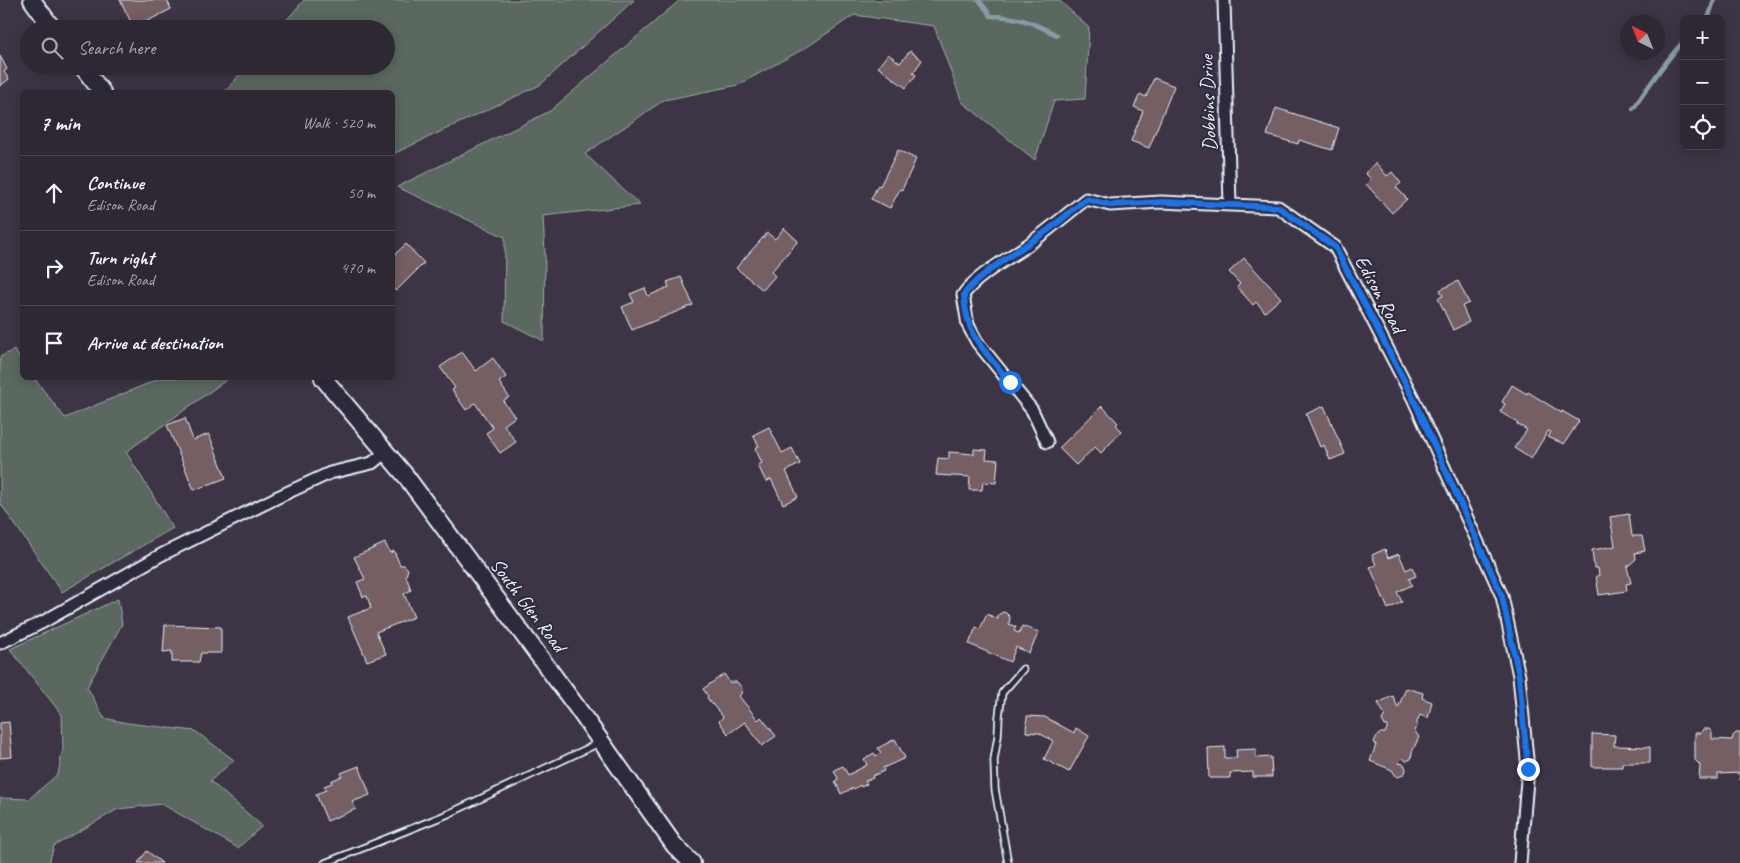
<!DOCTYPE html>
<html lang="en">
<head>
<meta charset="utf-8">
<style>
	body { margin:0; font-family:Caveat,sans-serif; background:#36303c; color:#f1f3f6 }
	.controls { position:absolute; right:15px; top:15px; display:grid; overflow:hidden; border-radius:8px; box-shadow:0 2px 12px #0003 }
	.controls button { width:45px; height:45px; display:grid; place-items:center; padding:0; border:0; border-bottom:1px solid #49444f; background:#2e2834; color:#f1f3f6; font:25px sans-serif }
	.compass { position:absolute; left:1620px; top:15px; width:45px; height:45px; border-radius:50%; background:#2e2834; box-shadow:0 2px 12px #0003; rotate:317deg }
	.stop { position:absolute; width:15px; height:15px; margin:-11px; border:4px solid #1a73e8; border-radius:50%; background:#fff }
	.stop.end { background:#1a73e8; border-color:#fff; box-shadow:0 1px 5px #0008 }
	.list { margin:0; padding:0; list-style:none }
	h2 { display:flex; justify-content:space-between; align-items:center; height:65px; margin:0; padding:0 20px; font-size:21px }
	h2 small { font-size:16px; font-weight:400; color:#a7a6ac }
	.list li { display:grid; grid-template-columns:32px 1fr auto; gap:15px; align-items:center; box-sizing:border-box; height:75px; padding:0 20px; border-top:1px solid #49444f }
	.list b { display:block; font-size:19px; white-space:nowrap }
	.list p { margin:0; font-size:16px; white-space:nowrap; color:#a7a6ac }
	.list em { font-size:16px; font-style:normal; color:#a7a6ac }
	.icon { flex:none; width:28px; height:28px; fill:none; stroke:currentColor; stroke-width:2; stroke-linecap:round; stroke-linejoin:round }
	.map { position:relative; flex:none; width:1740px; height:863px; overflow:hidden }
	.search { position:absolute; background:#2e2834; box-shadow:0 2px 12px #0003; left:20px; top:20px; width:375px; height:55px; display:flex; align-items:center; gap:12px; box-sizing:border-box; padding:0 18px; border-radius:28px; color:#a7a6ac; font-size:19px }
	.panel { position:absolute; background:#2e2834; box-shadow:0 2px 12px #0003; left:20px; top:90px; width:375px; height:290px; border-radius:8px }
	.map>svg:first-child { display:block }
	.green { fill:#5a685f; stroke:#a1acac }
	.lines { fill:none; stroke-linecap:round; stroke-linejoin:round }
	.stream { stroke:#889ba6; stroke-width:4.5 }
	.building { fill:#765f64; stroke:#e8f1f8 }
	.lane-casing { stroke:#e8f1f8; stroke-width:9 }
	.street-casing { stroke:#e8f1f8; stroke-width:15 }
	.secondary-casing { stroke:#e8f1f8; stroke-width:20 }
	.lane { stroke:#2f2a3d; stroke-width:5.5 }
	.street { stroke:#2f2a3d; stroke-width:11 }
	.secondary { stroke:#2f2a3d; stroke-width:16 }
	.route { stroke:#1a73e8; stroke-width:6 }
	.labels { text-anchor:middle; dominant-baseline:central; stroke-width:4; stroke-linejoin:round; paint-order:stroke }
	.street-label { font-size:20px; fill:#e8f1f8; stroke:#2f2a3d }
</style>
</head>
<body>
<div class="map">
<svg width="1740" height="863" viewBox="0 0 1740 863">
	<rect width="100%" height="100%" fill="#3d3545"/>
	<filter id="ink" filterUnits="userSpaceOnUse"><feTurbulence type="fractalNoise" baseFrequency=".02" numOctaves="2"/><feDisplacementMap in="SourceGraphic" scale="10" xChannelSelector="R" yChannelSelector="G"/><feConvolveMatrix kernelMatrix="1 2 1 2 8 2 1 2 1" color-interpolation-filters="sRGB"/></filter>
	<g filter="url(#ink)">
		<path class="green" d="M304 0H634L540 85 393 154 392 92H225L247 66H386V29H279Z
			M680 0H1059L1089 28 1085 99 1054 101 1035 160 962 102 934 26 854 15 807 47 738 85 664 100 585 154 640 205 543 216 545 254 544 341 504 321 505 237 397 187 550 111Z
			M14 350 22 361V378H34L65 418 161 378H229L126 452 173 528 62 592 0 503V357Z
			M118 599 122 624 87 687 104 718 127 723 195 731 234 760 210 781 262 826 238 848 162 804 118 809 54 846 49 863H0V798L29 799 58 774 63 749 62 715 10 649Z"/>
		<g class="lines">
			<path class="stream" d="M979 0 991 16C1021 17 1031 22 1057 35
				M1706 19 1709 16 1714 0
				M1633 109C1649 86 1664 62 1684 41"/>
		</g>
		<path class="building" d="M120 0H167L171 9 134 28Z
			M910 51 922 60 913 73 916 75 906 88 878 67 888 54 900 63Z
			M0 56 7 69 4 72 9 79 0 86Z
			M1154 78 1174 86 1149 148 1131 141 1143 111 1134 107 1140 94 1146 97Z
			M1276 108 1339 128 1332 150 1299 140 1298 144 1267 135Z
			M898 150 916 159 902 190 900 189 890 208 871 199 878 185 880 186Z
			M1376 163 1387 176 1392 172 1401 183 1396 187 1407 199 1392 213 1366 184 1371 179 1365 173Z
			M784 228 798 241 771 272 775 276 763 290 736 268 767 233 775 239Z
			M406 244 424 263 396 291 392 287V257Z
			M1244 258 1281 298 1265 312 1256 302 1253 305 1237 287 1240 284 1229 272Z
			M681 277 693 305 632 330 622 307 634 302 630 294 645 288 648 296 669 287 667 282Z
			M1458 281 1469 303 1462 306 1469 322 1453 330 1438 298 1443 296 1440 290Z
			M462 352 476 371 493 358 506 377 499 382 509 397 503 401 515 417 504 425 516 442 500 453 486 433 493 428 475 403 466 410 452 390 455 388 440 367Z
			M1512 385 1527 394 1528 392 1562 413V411L1579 421 1564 444 1548 437 1551 432 1548 431 1531 459 1514 448 1527 430 1517 424V422L1500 412 1505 404 1502 402Z
			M1102 406 1118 423 1116 425 1122 431 1101 453 1095 447 1076 465 1059 448Z
			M1324 406 1345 454 1330 460 1324 445 1320 447 1306 414Z
			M185 418 193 440 209 434 226 478 194 490 167 425Z
			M769 427 782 453 792 448 800 464 786 471 798 497 783 504 771 479 766 482 758 465 762 463 755 448 759 446 753 435Z
			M974 449 987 450 986 459 998 460 996 483 983 482 982 490H969L970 477 936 475 938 458 949 459V452L974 454Z
			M1629 514 1632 536H1642L1645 551 1635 553 1636 559 1627 567 1631 583 1626 584 1627 591 1599 595 1596 576H1599L1598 568H1594L1592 550 1615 546 1610 517Z
			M385 543 390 553 394 551 400 565H404L408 569 406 576 411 590 404 594 414 617 376 632 386 654 367 661 348 617 371 608 367 596 363 597 357 582 365 579 354 557Z
			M1385 549 1388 558 1399 554 1406 570 1412 567 1416 576 1409 579 1412 585 1397 592 1402 602 1388 609 1370 567 1376 565 1372 555Z
			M1003 612 1006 613 1010 617 1009 624 1016 627 1014 631 1019 633 1022 626 1039 632 1029 653 1016 647 1010 662 969 644 976 627 980 629 987 614 998 619V615Z
			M165 625 221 627V653H201L199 662H172V651L163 652Z
			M724 674 730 683 732 682H737L742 688 741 694 739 696 758 720 761 717 776 736 762 746 745 722 728 734 719 721 723 717 707 698 708 696 703 689Z
			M1406 688 1423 693 1422 698 1432 702 1428 718 1420 715 1417 722V727L1414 730 1419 737 1412 752 1411 759 1406 761 1403 758 1398 763 1404 764 1406 769 1405 773 1399 777 1396 776 1392 770 1370 761 1376 745 1374 742 1377 736 1381 733H1385L1388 726H1385L1382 720 1385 715 1378 703 1393 696 1398 708Z
			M1027 716 1045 717 1074 733 1076 728 1089 736 1069 772 1044 759 1053 741 1039 733 1026 732Z
			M9 722 12 757 0 758V723Z
			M1703 729H1709L1712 732V739L1732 740 1733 736 1736 733H1740V780L1739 773 1718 774V779H1699L1700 765 1695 760V733H1701Z
			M1592 734 1615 735 1614 746 1650 747V763H1622V767H1592Z
			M895 739 905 758 883 768 884 771 872 776 873 778 865 781 867 784 861 787 860 785 854 789 853 788 841 794 835 781 838 779 834 770 843 766 848 775 867 765 864 759 874 753 876 756 881 753 878 748Z
			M1225 747V758H1237L1236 750 1256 749V758L1271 757 1272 777H1253V772L1230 773V778H1209L1208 748Z
			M359 766 370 795 352 802 356 809 327 821 316 794 326 790 324 786 332 783 331 781 342 776 341 773Z
			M147 851 162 863H138Z"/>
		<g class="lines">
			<defs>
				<path id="lane" d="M325 863 448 814 599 743
					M1008 863 995 789 994 760 998 736 999 716 1002 693 1023 669"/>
				<path id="street" d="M1224 0 1230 205
					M1047 442 1032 410 977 342 968 325 963 295C976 276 1006 260 1025 247 1046 232 1066 215 1086 199L1110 205 1161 202 1278 207 1335 247 1413 398 1502 596 1519 676 1528 769 1520 863
					M0 643 43 622 161 555 280 496 330 473 372 463 386 452"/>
				<path id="secondary" d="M32 0 53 29
					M82 66 102 92
					M323 378 405 475 576 706 674 845 692 863"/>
			</defs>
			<use href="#lane" class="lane-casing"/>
			<use href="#street" class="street-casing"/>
			<use href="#secondary" class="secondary-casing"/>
			<use href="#lane" class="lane"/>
			<use href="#street" class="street"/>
			<use href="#secondary" class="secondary"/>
		</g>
	</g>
	<g class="lines" filter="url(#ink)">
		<path class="route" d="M1010 382C985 351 966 337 964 295 976 275 1023 248 1044 233 1058 223 1072 210 1086 199L1110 205 1162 202 1278 207 1335 247 1413 398 1502 596 1519 676 1528 769"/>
	</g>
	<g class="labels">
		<g class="street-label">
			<text transform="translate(1208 103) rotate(-92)">Dobbins Drive</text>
			<text transform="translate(1380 294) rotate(62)">Edison Road</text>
			<text transform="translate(528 605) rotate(53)">South Glen Road</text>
		</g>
	</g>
</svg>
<div class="controls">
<button>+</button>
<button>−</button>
<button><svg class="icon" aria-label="locate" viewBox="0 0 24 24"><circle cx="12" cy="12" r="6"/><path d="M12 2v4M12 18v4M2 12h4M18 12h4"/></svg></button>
</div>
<svg class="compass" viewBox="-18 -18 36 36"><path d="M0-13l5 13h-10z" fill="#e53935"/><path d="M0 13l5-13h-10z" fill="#a7a6ac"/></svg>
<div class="stop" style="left:1010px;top:382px"></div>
<div class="stop end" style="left:1528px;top:769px"></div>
<div class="search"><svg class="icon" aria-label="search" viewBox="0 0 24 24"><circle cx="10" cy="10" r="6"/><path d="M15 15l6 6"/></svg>Search here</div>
<section class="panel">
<h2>7 min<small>Walk · 520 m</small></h2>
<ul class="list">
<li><svg class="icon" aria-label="ahead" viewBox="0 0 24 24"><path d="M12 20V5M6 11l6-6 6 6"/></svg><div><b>Continue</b><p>Edison Road</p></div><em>50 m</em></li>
<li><svg class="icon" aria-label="right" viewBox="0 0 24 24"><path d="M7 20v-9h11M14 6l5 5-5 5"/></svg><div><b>Turn right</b><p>Edison Road</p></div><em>470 m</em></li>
<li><svg class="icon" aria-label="arrive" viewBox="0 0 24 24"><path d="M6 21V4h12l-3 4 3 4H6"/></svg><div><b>Arrive at destination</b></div></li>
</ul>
</section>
</div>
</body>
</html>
